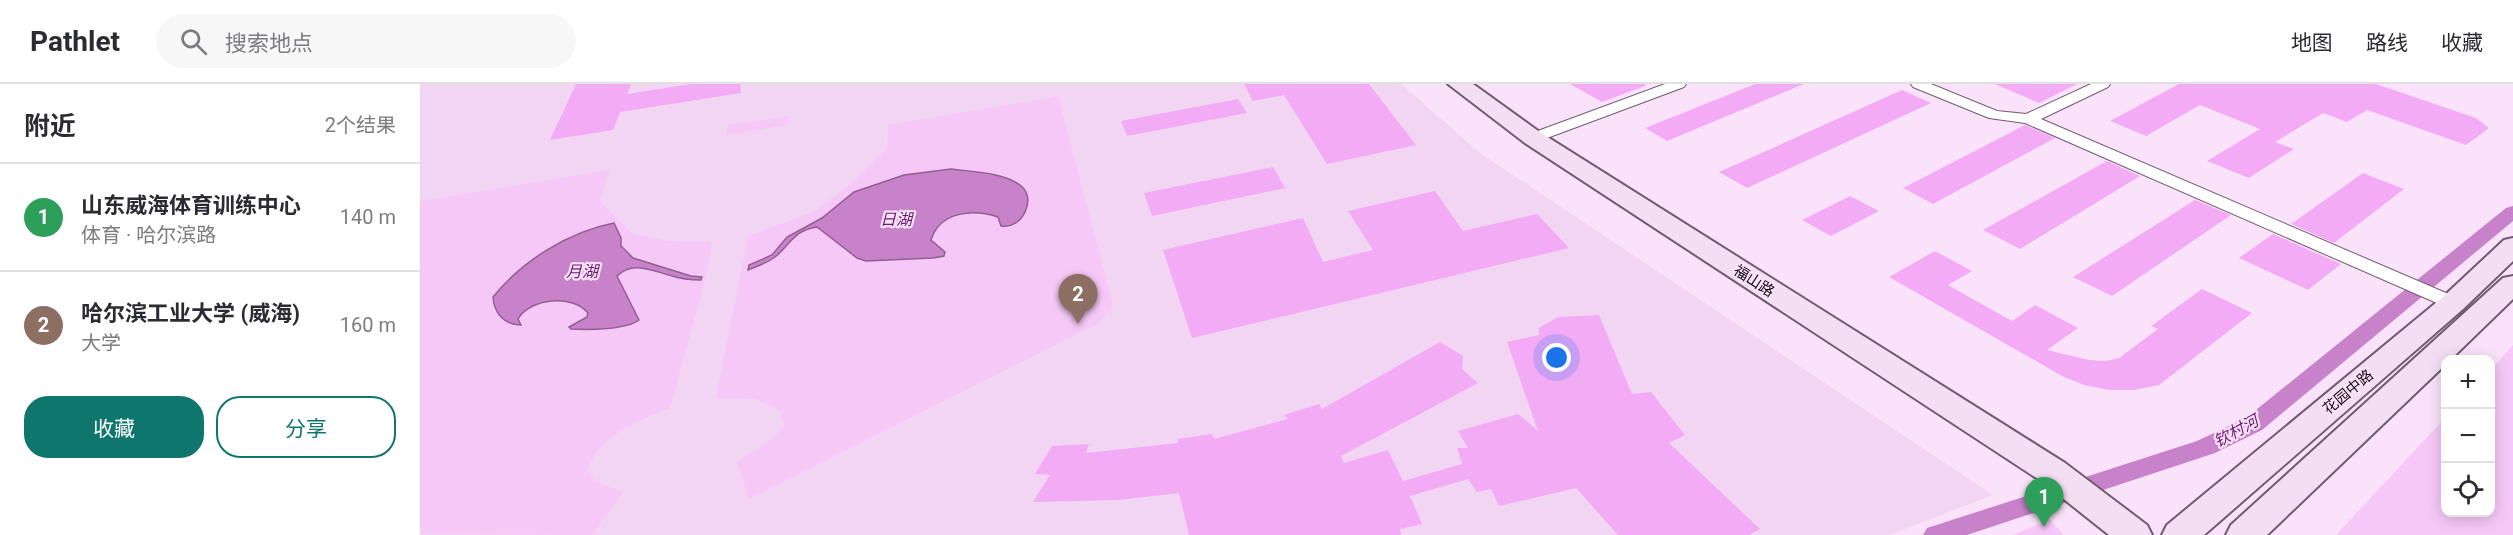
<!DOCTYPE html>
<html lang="zh">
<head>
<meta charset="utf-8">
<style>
	body { margin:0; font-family:Roboto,"Noto Sans SC",sans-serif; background:#f7f7f7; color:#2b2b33 }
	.controls { position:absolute; right:18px; bottom:18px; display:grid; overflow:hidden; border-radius:12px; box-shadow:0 3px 15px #0003 }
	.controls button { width:54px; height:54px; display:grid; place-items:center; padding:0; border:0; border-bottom:2px solid #e1e1e2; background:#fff; color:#2b2b33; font:30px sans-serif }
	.you { position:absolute; left:1137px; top:274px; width:21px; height:21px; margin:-15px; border:4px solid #fff; border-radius:50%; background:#1a73e8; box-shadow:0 0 0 9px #1a73e833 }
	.badge { display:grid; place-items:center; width:39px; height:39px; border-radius:50%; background:#0f766e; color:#fff; font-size:20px; font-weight:700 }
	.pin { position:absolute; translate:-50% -50px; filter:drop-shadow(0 2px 3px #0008) }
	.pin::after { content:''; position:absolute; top:32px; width:21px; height:18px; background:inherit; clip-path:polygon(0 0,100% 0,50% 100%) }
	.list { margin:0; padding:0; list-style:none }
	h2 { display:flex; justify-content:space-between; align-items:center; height:78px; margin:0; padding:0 24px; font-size:26px }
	h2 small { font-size:20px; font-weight:400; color:#7c7c81 }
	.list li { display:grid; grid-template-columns:39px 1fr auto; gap:18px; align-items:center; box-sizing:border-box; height:108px; padding:0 24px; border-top:2px solid #e1e1e2 }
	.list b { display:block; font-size:22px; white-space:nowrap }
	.list p { margin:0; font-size:20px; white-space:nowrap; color:#7c7c81 }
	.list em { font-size:20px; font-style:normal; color:#7c7c81 }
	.actions { display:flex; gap:12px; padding:18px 24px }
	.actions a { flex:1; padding:14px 0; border:2px solid #0f766e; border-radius:24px; text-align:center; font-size:21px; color:#0f766e }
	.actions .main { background:#0f766e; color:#fff }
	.icon { flex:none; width:33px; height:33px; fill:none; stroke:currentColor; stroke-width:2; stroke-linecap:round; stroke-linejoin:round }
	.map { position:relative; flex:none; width:2093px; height:451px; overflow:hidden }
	header { display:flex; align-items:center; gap:36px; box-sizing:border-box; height:84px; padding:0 30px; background:#fff; border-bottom:2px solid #e1e1e2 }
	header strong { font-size:28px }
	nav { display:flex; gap:33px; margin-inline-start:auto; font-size:21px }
	.search { width:420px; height:54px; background:#f7f7f7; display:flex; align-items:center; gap:15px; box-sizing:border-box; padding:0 21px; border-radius:33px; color:#7c7c81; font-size:22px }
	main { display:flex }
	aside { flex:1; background:#fff }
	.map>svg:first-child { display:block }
	.built { fill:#f2d5f2 }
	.green { fill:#f6c8f7 }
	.water { fill:#c782c9; stroke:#915f92; stroke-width:1.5 }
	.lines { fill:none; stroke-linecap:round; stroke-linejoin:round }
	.canal { fill:#c782c9; fill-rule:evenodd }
	.building { fill:#f3abf5 }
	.minor-casing { stroke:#6f5c70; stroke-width:2 }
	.secondary-casing { stroke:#6f5c70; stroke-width:4 }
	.minor { fill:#fff; fill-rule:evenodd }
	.secondary { fill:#f3def4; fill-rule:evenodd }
	.labels { text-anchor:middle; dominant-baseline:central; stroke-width:4.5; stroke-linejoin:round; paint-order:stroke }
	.street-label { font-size:15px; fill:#130c13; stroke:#fae3fa }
	.water-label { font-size:16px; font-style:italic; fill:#6a166f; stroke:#fae3fa }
</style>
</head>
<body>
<header>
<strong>Pathlet</strong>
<div class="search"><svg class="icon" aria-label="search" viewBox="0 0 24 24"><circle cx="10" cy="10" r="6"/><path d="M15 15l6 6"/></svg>搜索地点</div>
<nav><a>地图</a><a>路线</a><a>收藏</a></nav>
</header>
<main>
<aside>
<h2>附近<small>2个结果</small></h2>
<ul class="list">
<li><span class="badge" style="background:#2e9e5b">1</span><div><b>山东威海体育训练中心</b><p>体育 · 哈尔滨路</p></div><em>140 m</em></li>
<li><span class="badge" style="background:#8d6e63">2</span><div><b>哈尔滨工业大学 (威海)</b><p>大学</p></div><em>160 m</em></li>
</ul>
<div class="actions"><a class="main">收藏</a><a>分享</a></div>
</aside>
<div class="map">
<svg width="2093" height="451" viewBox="0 0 2093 451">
	<rect width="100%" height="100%" fill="#fae3fa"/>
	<path class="built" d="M0 0H981L1060 69 1573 411 1469 451H0Z"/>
	<path class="green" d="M638 12 693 222 679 239 329 415 317 378 353 354 364 342 361 328 336 315 296 314 328 152 393 128 432 99 467 64 468 41Z
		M369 32 367 41 306 51 308 41Z
		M190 86 180 117 213 150 248 157 292 158 285 195 250 324C219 336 177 352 167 387L179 399 203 408 173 451 0 450V117Z
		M2093 261V451H1916L2025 334 2026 428H2070L2071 285Z
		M1630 436 1644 451H1592Z"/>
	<path class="water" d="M531 85C553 88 582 88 600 101 618 114 602 146 581 142L578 133C553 125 520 127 511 156L525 168 524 172 513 174 446 177 437 174 397 143C374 146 370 161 355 173 347 179 336 183 328 186L329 181 352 171 367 153 402 134 434 108 484 91Z
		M194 139 201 154V162L213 174 271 192 282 193 281 196C271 196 261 195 252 192 233 187 213 176 197 192L219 236C206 246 168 246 151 245L149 243 167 233 168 229C153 210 110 214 98 235L101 241C84 241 74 229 73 213 102 177 148 148 194 139Z"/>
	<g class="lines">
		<path class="canal" d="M2093 122V137L1842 346 1795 369 1547 451H1503L1507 444 1777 357 1826 334 2086 124Z"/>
	</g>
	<path class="building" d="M156 0H211L207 10 271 0H320L321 9 200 28 193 46 130 56Z
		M824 0H949L996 61 907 80 864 11 833 17Z
		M1150 0H1225V2L1182 18Z
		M1335 0H1384L1247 57 1225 44Z
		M1575 0H1657L1619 19Z
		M1759 0H1956L2056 34 2069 44 2046 61 1947 26 1927 38 1903 29 1855 58 1874 65 1829 94 1787 77 1840 45 1780 21 1726 52 1690 37Z
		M1482 6 1511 19 1327 104 1299 88Z
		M818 15 827 29 707 52 701 37Z
		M1605 41 1635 54 1513 120 1483 104Z
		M1687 77 1720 92 1600 165 1563 146Z
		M853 83 865 104 732 132 724 109Z
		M1943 89 1984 105 1914 159 1871 140Z
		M1015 107 1043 147 1117 130 1149 164 772 254 743 166 883 134 903 178 953 166 928 127Z
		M1430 112 1459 127 1411 152 1382 136Z
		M1775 116 1811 131 1692 212 1653 193Z
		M1853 150 1921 180 1888 206 1819 174Z
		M1515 167 1552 187 1528 201 1592 237 1615 221 1658 244 1627 266 1669 276 1686 277 1699 274 1738 245 1731 242 1782 205 1832 229 1739 301 1714 306H1689L1664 301 1642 292 1469 193Z
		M1179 231 1212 310 1231 308 1265 351 1249 359 1340 445 1329 451H1198L1156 404 1079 422 1071 405 1057 408 1048 395 990 412 1002 440 980 445 981 451H769L759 409 698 416 613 418 630 391 615 390 632 362 669 360 666 369 758 359V355L792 350 794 355 868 335 864 331 899 320 902 325 1020 258 1043 272 1042 285 1058 299 921 372 924 379 968 366 983 397 1042 380 1037 364H1048L1038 347 1098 330 1118 347 1087 258 1119 251V244L1138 233Z"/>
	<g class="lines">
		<defs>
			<path id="minor" d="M1245 0H1266L1264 3 1119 57 1113 59 1105 54 1107 51Z
				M1491 0H1511L1577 27 1606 30 1671 0H1690L1688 3 1621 35 2040 215 2043 219 2040 223H2026L1605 39 1569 34 1493 3Z"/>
			<path id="secondary" d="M1028 0H1053L1121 49 1645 379 1727 441 1732 451H1689L1621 397 1105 59Z
				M2093 154V177L2043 225 1784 451H1742L1747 441 2023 213 2084 156Z
				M2093 192V215L2030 276H2026V280L1847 451H1806L1811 441 2083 194Z"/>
		</defs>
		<use href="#minor" class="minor-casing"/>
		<use href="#secondary" class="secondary-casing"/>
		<use href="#minor" class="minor"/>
		<use href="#secondary" class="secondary"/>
	</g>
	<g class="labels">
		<g class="street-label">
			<text transform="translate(1334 197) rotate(33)">福山路</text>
			<text transform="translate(1928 308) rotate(-40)">花园中路</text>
		</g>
		<g class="water-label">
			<text x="476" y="135">日湖</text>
			<text x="162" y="187">月湖</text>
			<text transform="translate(1816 347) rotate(-29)">钦村河</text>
		</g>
	</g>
</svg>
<div class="controls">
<button>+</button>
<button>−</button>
<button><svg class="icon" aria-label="locate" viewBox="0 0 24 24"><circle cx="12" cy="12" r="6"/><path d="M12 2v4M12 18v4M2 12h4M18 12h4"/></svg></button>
</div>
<div class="you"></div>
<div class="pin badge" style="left:1624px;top:443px;background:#2e9e5b">1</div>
<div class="pin badge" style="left:658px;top:240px;background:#8d6e63">2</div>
</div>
</main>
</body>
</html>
